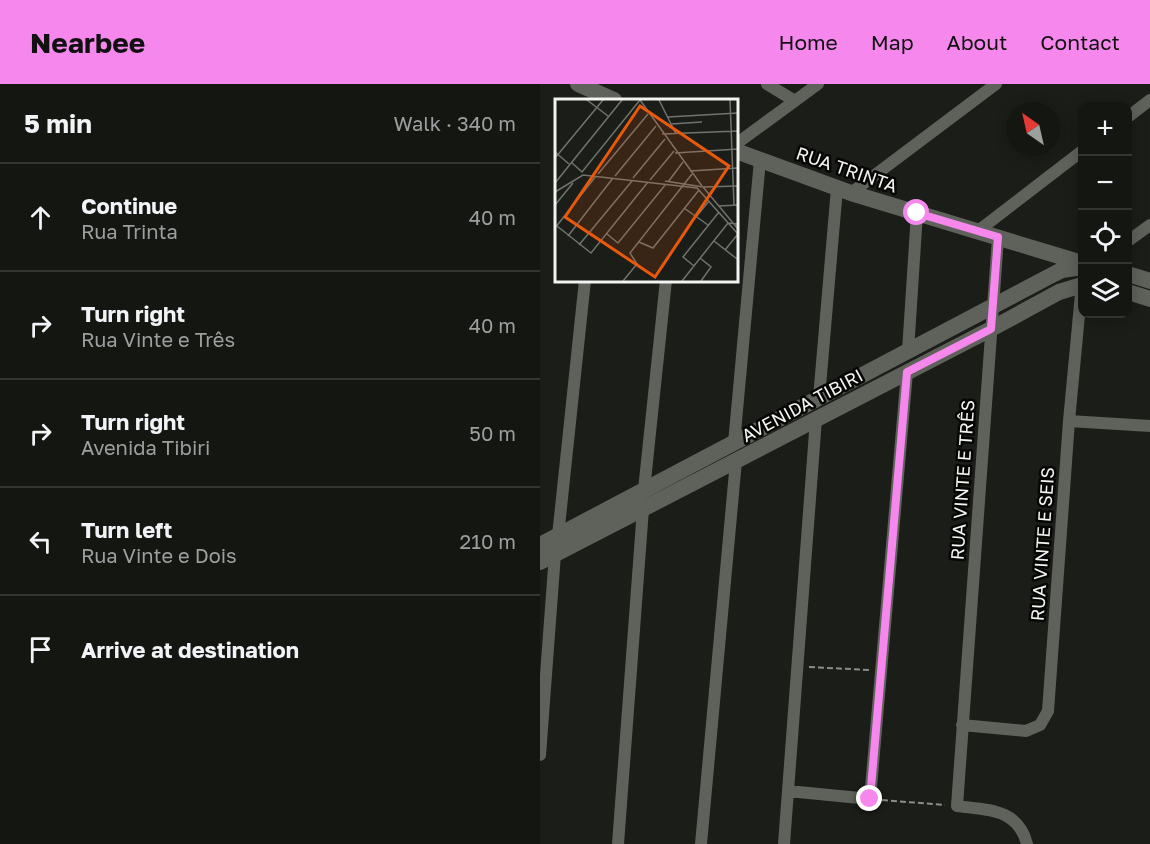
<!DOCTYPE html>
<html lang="en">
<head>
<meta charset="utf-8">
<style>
	body { margin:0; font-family:"Golos Text",sans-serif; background:#212320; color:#f1f3f6 }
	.controls { position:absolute; right:18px; top:18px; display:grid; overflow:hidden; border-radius:12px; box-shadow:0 3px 15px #0003 }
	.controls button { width:54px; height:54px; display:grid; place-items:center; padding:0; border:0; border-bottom:2px solid #333532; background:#141612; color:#f1f3f6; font:30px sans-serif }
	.compass { position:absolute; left:466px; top:18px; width:54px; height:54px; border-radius:50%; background:#141612; box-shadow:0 3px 15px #0003; rotate:326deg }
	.stop { position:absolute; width:18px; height:18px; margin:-14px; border:4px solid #f688ed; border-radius:50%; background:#fff }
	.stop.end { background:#f688ed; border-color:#fff; box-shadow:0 2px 6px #0008 }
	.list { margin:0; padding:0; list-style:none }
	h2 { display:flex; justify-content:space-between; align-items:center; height:78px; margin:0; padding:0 24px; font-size:26px }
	h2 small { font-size:20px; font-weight:400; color:#9d9f9f }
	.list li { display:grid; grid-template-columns:39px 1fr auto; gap:18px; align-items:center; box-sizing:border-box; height:108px; padding:0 24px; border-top:2px solid #333532 }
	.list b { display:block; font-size:22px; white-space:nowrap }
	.list p { margin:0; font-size:20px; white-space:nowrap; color:#9d9f9f }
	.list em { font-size:20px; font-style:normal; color:#9d9f9f }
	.icon { flex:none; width:33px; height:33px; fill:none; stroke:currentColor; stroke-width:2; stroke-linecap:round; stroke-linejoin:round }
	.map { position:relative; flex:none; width:610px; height:760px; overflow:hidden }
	header { display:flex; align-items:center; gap:36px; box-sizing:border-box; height:84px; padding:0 30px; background:#f688ed; color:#111 }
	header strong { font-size:28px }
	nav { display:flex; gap:33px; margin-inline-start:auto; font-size:21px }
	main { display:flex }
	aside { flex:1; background:#141612 }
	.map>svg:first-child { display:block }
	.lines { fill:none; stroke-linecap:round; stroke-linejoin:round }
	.path { stroke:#8b8d89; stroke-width:2; stroke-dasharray:6 3; stroke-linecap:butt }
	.street { stroke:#5f615b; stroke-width:12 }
	.secondary { stroke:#5f615b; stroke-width:16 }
	.route { stroke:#f688ed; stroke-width:8 }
	.labels { text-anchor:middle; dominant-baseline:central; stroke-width:5; stroke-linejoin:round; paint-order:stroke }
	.street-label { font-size:18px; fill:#f3f4f1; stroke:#060705 }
	.inset-road { fill:none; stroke:#71736f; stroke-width:1.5 }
	.view { fill:#e8590c; fill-opacity:0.15; stroke:#e8590c; stroke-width:3 }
	.inset-edge { fill:none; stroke:#f3f4f1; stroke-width:3 }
</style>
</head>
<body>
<header>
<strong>Nearbee</strong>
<nav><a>Home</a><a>Map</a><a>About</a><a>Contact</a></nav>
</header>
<main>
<aside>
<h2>5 min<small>Walk · 340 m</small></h2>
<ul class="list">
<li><svg class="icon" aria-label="ahead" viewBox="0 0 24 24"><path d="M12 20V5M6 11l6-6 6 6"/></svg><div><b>Continue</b><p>Rua Trinta</p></div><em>40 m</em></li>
<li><svg class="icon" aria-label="right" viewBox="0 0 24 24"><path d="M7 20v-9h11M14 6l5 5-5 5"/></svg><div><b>Turn right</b><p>Rua Vinte e Três</p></div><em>40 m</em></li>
<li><svg class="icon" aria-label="right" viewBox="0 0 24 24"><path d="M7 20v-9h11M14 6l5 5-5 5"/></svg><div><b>Turn right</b><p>Avenida Tibiri</p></div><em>50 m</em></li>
<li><svg class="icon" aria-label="left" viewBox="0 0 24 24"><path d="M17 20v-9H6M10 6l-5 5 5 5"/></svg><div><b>Turn left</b><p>Rua Vinte e Dois</p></div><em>210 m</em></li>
<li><svg class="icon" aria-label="arrive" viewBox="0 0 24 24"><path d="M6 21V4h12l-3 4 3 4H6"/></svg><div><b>Arrive at destination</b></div></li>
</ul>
</aside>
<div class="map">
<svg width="610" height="760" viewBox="0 0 610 760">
	<rect width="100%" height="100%" fill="#1b1d18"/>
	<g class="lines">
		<path class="path" d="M269 583 329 586
			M342 716 405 721"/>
		<path class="street" d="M227 0 255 17
			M588 33 610 16
			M196 60 278 0
			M311 109 456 0
			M438 147 542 67
			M458 154 417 722C447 726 478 724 487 760
			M588 157 610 141
			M368 267 377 129
			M279 314 297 104
			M529 337 610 342
			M194 359 220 76
			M104 406 126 196
			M18 452 45 196
			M422 641 486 647 500 641 508 627 529 337 542 199
			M0 671 15 470
			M248 707 330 715 367 288
			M78 760 103 425
			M161 760 196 377
			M244 760 276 335"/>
		<path class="secondary" d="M38 0 74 16
			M196 67 311 109 542 179
			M588 190 610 197
			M588 208 610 215
			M0 461 512 191 522 186 542 183
			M0 478 451 245 519 208 542 201"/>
	</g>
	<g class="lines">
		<path class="route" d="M330 715 367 288 451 245 458 153 377 129"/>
	</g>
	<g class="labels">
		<g class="street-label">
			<text transform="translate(307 85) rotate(19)">RUA TRINTA</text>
			<text transform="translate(262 321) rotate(-28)">AVENIDA TIBIRI</text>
			<text transform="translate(422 396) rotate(-86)">RUA VINTE E TRÊS</text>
			<text transform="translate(502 460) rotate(-86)">RUA VINTE E SEIS</text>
		</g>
	</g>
	<g transform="translate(15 15)">
		<rect width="183" height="183" fill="#1b1d18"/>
		<path class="inset-road" d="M32 1 53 17M85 1 147 87M104 1 121 35M175 1 179 106M113 18 183 14M116 25 147 23M107 35 183 32M0 53 14 65M120 54 183 50M0 59 48 1M16 63 27 73 85 1M135 72 183 69M43 75 93 15M60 77 101 27M78 79 110 40M95 81 119 52M110 82 148 88 183 130M113 83 128 63M0 84 67 1M148 88 183 87M0 93 28 76 142 89 183 135M0 106 18 84M164 107 183 106M129 109 153 126M141 118 154 102M2 127 36 154 93 83M0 129 41 77M52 135 63 144 111 85M13 137 58 79M159 142 182 160M84 143 98 149 144 91M24 146 77 82M170 151 183 135M145 159 156 168 146 182M139 167 128 158 164 113M68 182 82 165 75 154 137 75M127 182 173 124 183 125"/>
		<path class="view" d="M85 7 174 67 100 178 10 118Z"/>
		<rect width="183" height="183" class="inset-edge"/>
	</g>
</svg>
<div class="controls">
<button>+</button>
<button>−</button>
<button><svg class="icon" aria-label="locate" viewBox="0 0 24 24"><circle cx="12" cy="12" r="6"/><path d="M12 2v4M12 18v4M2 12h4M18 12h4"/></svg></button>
<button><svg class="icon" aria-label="layers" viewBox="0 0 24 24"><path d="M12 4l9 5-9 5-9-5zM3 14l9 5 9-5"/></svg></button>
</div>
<svg class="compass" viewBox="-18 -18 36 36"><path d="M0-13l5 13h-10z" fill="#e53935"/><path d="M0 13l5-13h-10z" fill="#9d9f9f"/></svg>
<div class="stop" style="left:377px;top:129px"></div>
<div class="stop end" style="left:330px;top:715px"></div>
</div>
</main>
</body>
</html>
